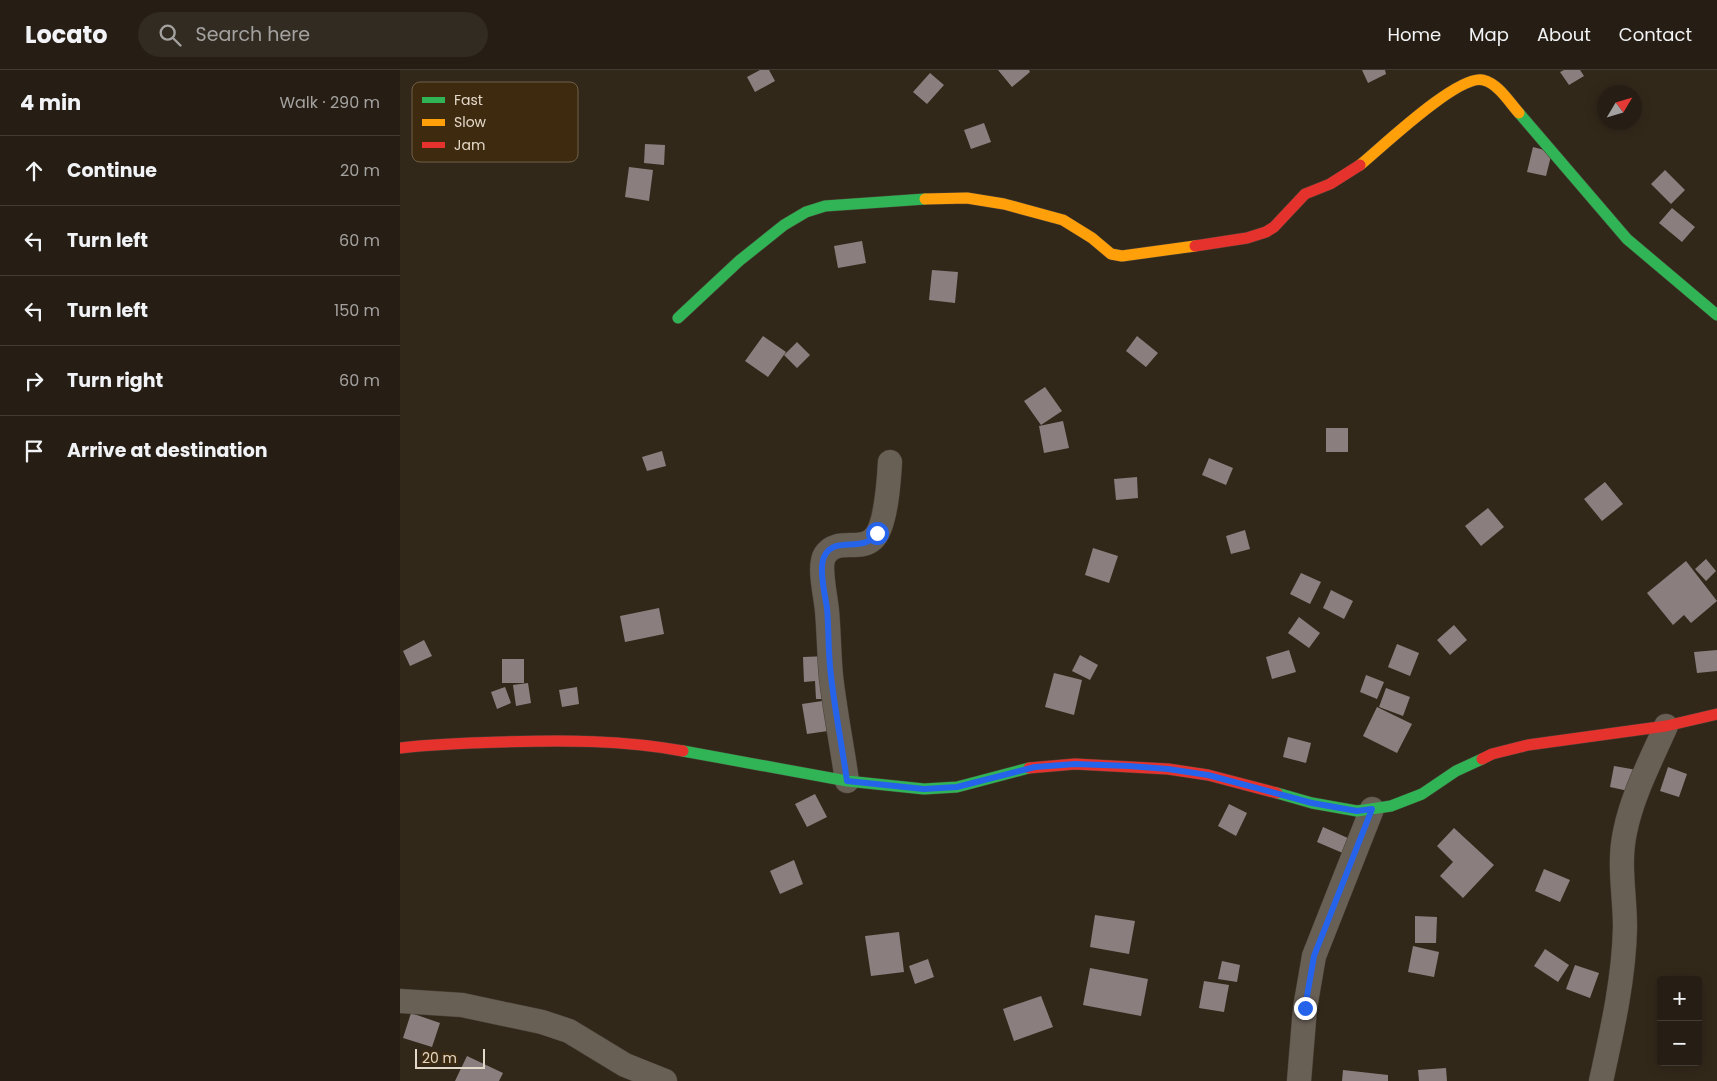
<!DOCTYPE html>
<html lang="en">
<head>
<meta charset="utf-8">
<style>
	body { margin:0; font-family:Poppins,sans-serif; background:#322b22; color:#f1f3f6 }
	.controls { position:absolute; right:15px; bottom:15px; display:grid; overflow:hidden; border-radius:5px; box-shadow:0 2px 12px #0003 }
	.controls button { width:45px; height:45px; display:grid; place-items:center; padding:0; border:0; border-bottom:1px solid #423c34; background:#261e14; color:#f1f3f6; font:25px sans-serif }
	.compass { position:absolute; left:1197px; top:15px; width:45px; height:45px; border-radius:50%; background:#261e14; box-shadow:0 2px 12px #0003; rotate:52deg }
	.scale { position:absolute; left:15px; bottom:12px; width:70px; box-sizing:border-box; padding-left:5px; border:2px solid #e4d8c9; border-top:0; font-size:14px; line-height:18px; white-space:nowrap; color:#e4d8c9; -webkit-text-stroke:4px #3d2a0f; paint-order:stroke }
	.stop { position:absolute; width:15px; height:15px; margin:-11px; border:4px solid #2563eb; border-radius:50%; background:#fff }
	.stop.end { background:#2563eb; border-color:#fff; box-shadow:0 1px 5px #0008 }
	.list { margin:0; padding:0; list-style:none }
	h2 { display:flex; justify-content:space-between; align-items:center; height:65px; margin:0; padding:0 20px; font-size:21px }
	h2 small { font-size:16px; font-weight:400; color:#a4a2a0 }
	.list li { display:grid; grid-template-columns:32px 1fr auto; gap:15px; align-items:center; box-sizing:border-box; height:70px; padding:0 20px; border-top:1px solid #423c34 }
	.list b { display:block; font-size:19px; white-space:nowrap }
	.list em { font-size:16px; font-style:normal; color:#a4a2a0 }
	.icon { flex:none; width:28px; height:28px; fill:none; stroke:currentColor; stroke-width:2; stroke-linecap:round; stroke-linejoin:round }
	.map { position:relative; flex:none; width:1317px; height:1011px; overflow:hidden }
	header { display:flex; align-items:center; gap:30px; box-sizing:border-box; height:70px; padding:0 25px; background:#261e14; border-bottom:1px solid #423c34 }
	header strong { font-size:24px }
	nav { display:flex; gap:28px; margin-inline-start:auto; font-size:18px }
	.search { width:350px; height:45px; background:#322b22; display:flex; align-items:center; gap:12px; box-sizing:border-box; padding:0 18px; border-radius:28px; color:#a4a2a0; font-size:19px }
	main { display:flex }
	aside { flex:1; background:#261e14 }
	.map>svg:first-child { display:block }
	.building { fill:#8a7f7e }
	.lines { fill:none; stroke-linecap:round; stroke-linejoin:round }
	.street-casing { stroke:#4a4237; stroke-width:25 }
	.fast-casing { stroke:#4a4237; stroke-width:12 }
	.slow-casing { stroke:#4a4237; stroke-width:12 }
	.jam-casing { stroke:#4a4237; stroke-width:12 }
	.street { stroke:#685f55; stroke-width:24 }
	.fast { stroke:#30b455; stroke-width:11 }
	.slow { stroke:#ff9f0a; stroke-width:11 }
	.jam { stroke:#e5322d; stroke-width:11 }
	.route { stroke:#2563eb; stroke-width:6 }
	.key { fill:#3d2a0f; stroke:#6f5e47; stroke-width:1 }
	.key-label { font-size:14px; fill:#e4d8c9 }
</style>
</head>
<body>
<header>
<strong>Locato</strong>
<div class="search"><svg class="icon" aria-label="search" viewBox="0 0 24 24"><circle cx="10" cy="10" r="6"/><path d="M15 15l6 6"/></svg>Search here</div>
<nav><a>Home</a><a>Map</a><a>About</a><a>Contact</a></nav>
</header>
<main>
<aside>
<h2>4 min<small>Walk · 290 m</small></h2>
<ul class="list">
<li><svg class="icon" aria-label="ahead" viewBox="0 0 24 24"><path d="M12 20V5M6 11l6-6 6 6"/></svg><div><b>Continue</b></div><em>20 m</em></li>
<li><svg class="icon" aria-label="left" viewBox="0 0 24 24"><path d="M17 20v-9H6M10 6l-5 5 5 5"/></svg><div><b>Turn left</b></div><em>60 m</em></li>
<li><svg class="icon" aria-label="left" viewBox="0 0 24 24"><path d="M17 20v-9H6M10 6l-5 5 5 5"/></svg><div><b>Turn left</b></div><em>150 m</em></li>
<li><svg class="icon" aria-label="right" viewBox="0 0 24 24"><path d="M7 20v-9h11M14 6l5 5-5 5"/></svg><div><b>Turn right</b></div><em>60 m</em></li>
<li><svg class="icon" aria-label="arrive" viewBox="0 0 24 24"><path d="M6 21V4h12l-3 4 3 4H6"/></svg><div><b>Arrive at destination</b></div></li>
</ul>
</aside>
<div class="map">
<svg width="1317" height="1011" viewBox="0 0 1317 1011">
	<rect width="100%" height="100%" fill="#32281a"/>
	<path class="building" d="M360 0H369L375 11 355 22 347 7Z
		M598 0H629L630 2 612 17Z
		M962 0H985L986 4 968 13Z
		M1164 0H1180L1184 6 1169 15 1160 2Z
		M530 3 544 15 527 34 513 22Z
		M584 53 591 72 571 79 564 60Z
		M245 74 265 75 264 95 244 93Z
		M1133 77 1152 82 1146 106 1127 102Z
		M229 97 253 100 249 131 225 127Z
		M1265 100 1285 120 1271 134 1251 114Z
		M1272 138 1295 157 1282 172 1259 153Z
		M462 171 466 193 438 198 434 176Z
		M532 200 558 202 555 233 529 230Z
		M363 266 386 282 368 307 345 291Z
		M737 266 758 283 746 297 726 281Z
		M397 272 410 285 397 298 384 285Z
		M645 317 662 341 641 355 624 331Z
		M663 351 669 378 644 383 639 356Z
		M926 358H948V382H926Z
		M262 381 266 396 247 401 242 387Z
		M809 388 833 398 826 415 802 405Z
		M737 407 738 428 716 430 714 409Z
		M1205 412 1223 434 1202 451 1184 429Z
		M1088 438 1104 457 1081 476 1065 456Z
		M845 460 850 479 831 484 826 466Z
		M693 478 718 486 709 513 685 505Z
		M1306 489 1316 501 1306 511 1295 499Z
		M1286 491 1317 531 1291 553 1284 545 1273 555 1247 523Z
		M901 503 921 512 910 534 890 524Z
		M931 520 953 531 944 549 923 538Z
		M259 538 264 564 225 572 220 546Z
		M899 547 920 563 909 578 888 563Z
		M1054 555 1067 570 1050 585 1037 570Z
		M24 570 32 586 10 596 3 581Z
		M997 574 1019 583 1010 606 988 597Z
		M889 580 896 602 872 609 866 587Z
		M1317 580V601L1297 603 1294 582Z
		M680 585 698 595 690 610 672 601Z
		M429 586 431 629H416L415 611 404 612 403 587Z
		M102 589H124V613H102Z
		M654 603 682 610 674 645 645 637Z
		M966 605 984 612 977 629 960 622Z
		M128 613 131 633 116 636 113 615Z
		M105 617 111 633 97 639 91 622Z
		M177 617 179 634 162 637 159 620Z
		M986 618 1010 627 1003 646 979 637Z
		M429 630 435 660 407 664 402 634Z
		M977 637 1012 654 997 683 963 666Z
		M888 667 911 673 906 693 883 687Z
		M1214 696 1237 700 1233 722 1210 717Z
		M1268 697 1287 704 1279 727 1260 721Z
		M415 724 427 747 407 757 395 734Z
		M829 734 847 743 836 766 818 756Z
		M923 757 950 769 945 784 917 772Z
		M1054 758 1094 795 1063 828 1040 806 1053 792 1037 776Z
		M394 790 403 814 380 824 370 801Z
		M1144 799 1170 810 1160 832 1135 821Z
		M695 845 735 851 729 884 690 877Z
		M1015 846 1037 847 1036 873H1015Z
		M499 862 504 902 471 906 465 866Z
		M1013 876 1039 882 1034 907 1008 902Z
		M1145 879 1169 895 1158 912 1134 896Z
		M528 889 534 907 515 914 509 896Z
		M822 891 840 895 837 912 818 909Z
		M1175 895 1199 903 1190 928 1166 919Z
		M690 898 748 909 741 946 683 935Z
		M804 911 829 915 824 942 799 938Z
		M641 926 653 957 614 971 603 939Z
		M11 943 40 953 32 977 3 968Z
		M67 986 103 1003 99 1011H55Z
		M1046 998 1047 1011H1019L1018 1000Z
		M943 1000 988 1005V1011H942Z"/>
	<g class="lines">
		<defs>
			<path id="street" d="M447 711C442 676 435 641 431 606 429 584 429 563 427 541 426 527 418 496 425 485 436 467 460 482 473 469 486 458 489 409 490 392
				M0 931 62 935 142 952 169 961 225 995 265 1011
				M899 1011 905 938 914 886 972 739
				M1201 1011C1212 961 1224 909 1225 857 1225 825 1218 794 1225 762 1232 726 1251 690 1266 656"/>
			<path id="fast" d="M1119 43 1227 169 1317 245
				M278 248 339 191 384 155 406 142 425 136 525 129
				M283 681 447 711 524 719 557 717 629 698
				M877 723 912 733 957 741 991 736 1022 724 1056 701 1082 689"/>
			<path id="slow" d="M960 95C981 78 1058 4 1083 10 1099 14 1109 32 1119 43
				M525 129 567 128 604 134 663 150 692 168 711 184 722 186 795 176"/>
			<path id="jam" d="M795 176 847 168 866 162 874 157 905 124 930 114 960 95
				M0 678C34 674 69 673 103 672 163 670 223 670 283 681
				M1082 689 1092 684 1128 675 1266 656 1317 644
				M629 698 675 694 768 699 808 705 877 723"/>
		</defs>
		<use href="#street" class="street-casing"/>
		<use href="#fast" class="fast-casing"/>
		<use href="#slow" class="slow-casing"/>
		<use href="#jam" class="jam-casing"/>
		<use href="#street" class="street"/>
		<use href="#fast" class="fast"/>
		<use href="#slow" class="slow"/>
		<use href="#jam" class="jam"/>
	</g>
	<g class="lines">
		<path class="route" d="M477 463C464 484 436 465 425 485 418 496 425 525 427 538 429 560 428 583 431 606 435 641 442 676 447 711L524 719 557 717 635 697 675 694 729 696 768 699 808 705 912 733 957 741 972 739 914 886 905 938"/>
	</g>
	<rect x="12" y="12" width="166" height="80" rx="8" class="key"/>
	<rect x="22" y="27" width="23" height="6" fill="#30b455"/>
	<rect x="22" y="49" width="23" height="7" fill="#ff9f0a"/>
	<rect x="22" y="72" width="23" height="6" fill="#e5322d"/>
	<g class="key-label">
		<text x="54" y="35">Fast</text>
		<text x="54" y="57">Slow</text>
		<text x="54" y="80">Jam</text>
	</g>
</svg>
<div class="controls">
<button>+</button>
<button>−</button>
</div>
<svg class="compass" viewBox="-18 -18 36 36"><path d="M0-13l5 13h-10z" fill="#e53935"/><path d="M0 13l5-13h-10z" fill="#a4a2a0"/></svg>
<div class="scale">20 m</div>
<div class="stop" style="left:477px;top:463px"></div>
<div class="stop end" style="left:905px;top:938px"></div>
</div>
</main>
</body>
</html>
